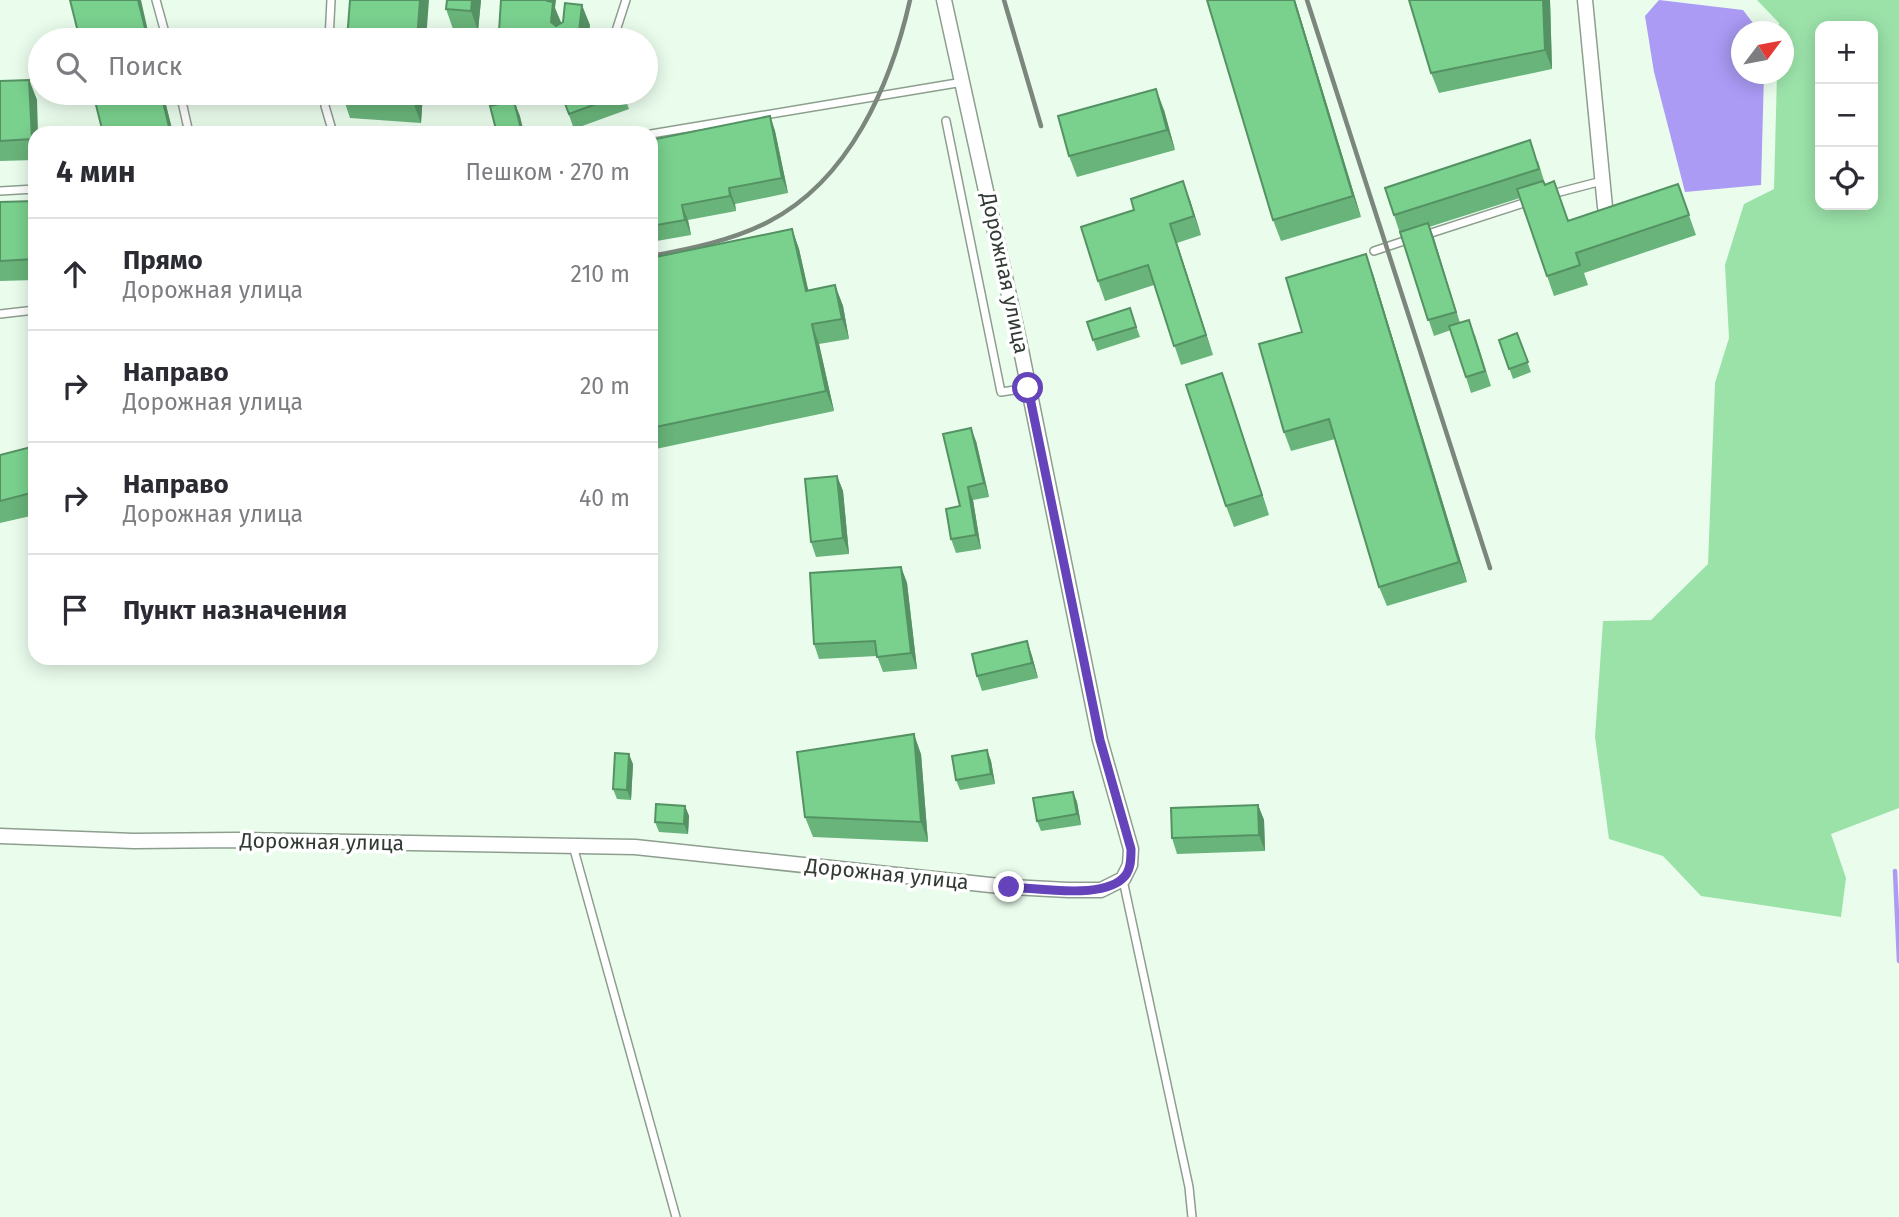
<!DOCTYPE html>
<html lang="ru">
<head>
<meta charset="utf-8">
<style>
	body { margin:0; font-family:"Fira Sans",sans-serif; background:#f2f2f3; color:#2b2b33 }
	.controls { position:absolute; right:21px; top:21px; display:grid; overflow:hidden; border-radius:14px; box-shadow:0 4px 18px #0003 }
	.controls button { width:63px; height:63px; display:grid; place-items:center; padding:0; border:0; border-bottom:2px solid #e1e1e2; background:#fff; color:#2b2b33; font:35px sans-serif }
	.compass { position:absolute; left:1731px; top:21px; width:63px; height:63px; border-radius:50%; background:#fff; box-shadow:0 4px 18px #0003; rotate:58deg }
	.stop { position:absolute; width:21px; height:21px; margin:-16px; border:5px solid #6443bb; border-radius:50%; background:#fff }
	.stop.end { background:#6443bb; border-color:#fff; box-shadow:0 2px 7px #0008 }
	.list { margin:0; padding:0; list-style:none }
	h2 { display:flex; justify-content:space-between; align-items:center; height:91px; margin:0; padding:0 28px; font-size:30px }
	h2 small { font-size:23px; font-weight:400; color:#7c7c81 }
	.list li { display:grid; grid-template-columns:46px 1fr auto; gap:21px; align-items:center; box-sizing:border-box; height:112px; padding:0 28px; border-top:2px solid #e1e1e2 }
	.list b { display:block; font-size:26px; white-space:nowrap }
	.list p { margin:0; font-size:23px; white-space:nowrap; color:#7c7c81 }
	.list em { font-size:23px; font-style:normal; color:#7c7c81 }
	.icon { flex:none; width:38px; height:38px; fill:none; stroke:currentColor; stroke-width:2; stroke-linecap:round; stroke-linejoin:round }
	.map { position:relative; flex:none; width:1899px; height:1217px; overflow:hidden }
	.search { position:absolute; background:#fff; box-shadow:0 4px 18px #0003; left:28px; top:28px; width:630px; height:77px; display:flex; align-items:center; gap:18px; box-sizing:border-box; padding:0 24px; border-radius:38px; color:#7c7c81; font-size:26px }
	.panel { position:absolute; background:#fff; box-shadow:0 4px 18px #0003; left:28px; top:126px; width:630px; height:539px; border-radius:21px }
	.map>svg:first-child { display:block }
	.green { fill:#9be2a9; fill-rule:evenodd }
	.water { fill:#ab9bf5 }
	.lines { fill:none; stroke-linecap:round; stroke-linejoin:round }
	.stream { stroke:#ab9bf5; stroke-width:4.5 }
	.lane-casing { stroke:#8d9e8f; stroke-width:10 }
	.street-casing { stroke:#8d9e8f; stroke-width:17 }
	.lane { stroke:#fff; stroke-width:7 }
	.street { stroke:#fff; stroke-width:14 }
	.rail { stroke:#7b877d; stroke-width:4.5 }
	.wall { fill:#69b47a }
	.shaded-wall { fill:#559263 }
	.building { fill:#7ad18e; stroke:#559263; stroke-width:2 }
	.route { stroke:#6443bb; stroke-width:9 }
	.labels { text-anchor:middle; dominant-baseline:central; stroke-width:7; stroke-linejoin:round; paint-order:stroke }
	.street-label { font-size:21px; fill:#323a34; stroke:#fff }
</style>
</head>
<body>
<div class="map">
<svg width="1899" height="1217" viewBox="0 0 1899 1217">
	<rect width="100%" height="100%" fill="#eafded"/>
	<path class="green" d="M1757 0H1899V808L1831 834 1846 878 1841 917 1701 896 1663 856 1609 839 1595 737 1603 621 1651 620 1708 564 1715 383 1729 338 1725 265 1744 204 1774 189 1777 74H1784V32L1778 31 1779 23ZM1820 26H1873V205H1820Z"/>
	<path class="water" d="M1659 0 1743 10 1759 31 1742 32V74H1764L1761 185 1685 192 1654 72 1645 16Z"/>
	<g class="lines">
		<path class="stream" d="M1895 871 1899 961"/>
		<defs>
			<path id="lane" d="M156 0 167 40
				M329 40 331 0
				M613 40 626 0
				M180 93 189 133
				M326 93 325 106 333 133
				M516 98 531 93
				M946 121 1001 392 1029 388
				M651 134 963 82
				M0 191 35 189
				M1552 194 1602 181
				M1425 235 1530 201
				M1374 251 1410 239
				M0 314 35 310
				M573 846 676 1217
				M1123 880 1189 1187 1192 1217"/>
			<path id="street" d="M1585 0 1605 207
				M0 836 134 841 236 840 635 847 1009 887 1068 890H1101L1123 879 1130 865 1131 849 1100 740 1021 350 944 0"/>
		</defs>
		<use href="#lane" class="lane-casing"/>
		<use href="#street" class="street-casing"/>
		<use href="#lane" class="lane"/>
		<use href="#street" class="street"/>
		<path class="rail" d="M1004 0 1041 126
			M1307 0 1490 568
			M651 256C690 249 733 240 768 222 850 180 891 84 910 0"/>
	</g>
	<path class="wall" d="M481 0 478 31 453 29 446 9Z
		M1207 0H1295L1361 217 1281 241 1273 220Z
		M1550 0 1552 69 1439 93 1431 73Z
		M555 8 560 23 590 25 588 40H502L499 31Z
		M29 80 37 100 35 160 0 161V81Z
		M163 93 173 133H103Z
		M423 93 421 123 350 118 343 97Z
		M561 93H623L629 109 574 129Z
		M1164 110 1175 150 1077 177 1069 156Z
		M770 116 775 131 788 193 735 204 736 211 688 220 691 235 651 242V140Z
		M1538 161 1545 184 1568 221 1678 184 1696 235 1584 273 1588 285 1554 296 1520 198 1429 227 1460 323 1475 335 1491 386 1471 393 1451 330 1434 336 1385 188Z
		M1190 200 1201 235 1177 243 1213 355 1181 365 1154 285 1105 301 1098 281Z
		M35 201V280L0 281V202Z
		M792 229 799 249 808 290 835 285 843 306 849 339 819 344 834 411 651 450V258Z
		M1373 274 1467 582 1387 606 1379 587 1335 439 1291 451 1284 432 1302 332Z
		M1130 308 1140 337 1097 351 1087 322Z
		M1517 333 1531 372 1513 379 1499 340Z
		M1229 393 1269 515 1234 527 1226 506Z
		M976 441 989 497 973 500 981 549 956 553 951 539Z
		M35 446V515L0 523V455Z
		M837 476 843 491 849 554 816 557 811 542Z
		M901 567 907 583 917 669 883 672 877 656 819 659 814 644Z
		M1027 641 1032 656 1038 678 982 691 977 676Z
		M987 750 991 761 995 784 960 790 956 780Z
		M921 754 928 842 813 837 805 817Z
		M633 764 631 800 617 799 613 789Z
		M1073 792 1077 802 1081 825 1041 831 1037 821Z
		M1258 805 1264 820 1265 851 1177 854 1172 838Z
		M685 806 689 816 688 834 659 832 655 822Z"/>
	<path class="shaded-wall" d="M138 0H141L150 40H148Z
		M420 0H429L426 40H417Z
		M472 0H481L478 31 471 11Z
		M547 0H556L555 8 561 22 559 38 551 22Z
		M1294 0H1295L1361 217 1353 196Z
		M1543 0H1550L1552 69 1545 50Z
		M582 5 590 25 588 40H578Z
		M29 80 37 100 38 133H35V147L32 139Z
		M1156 89 1164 110 1175 150 1167 130Z
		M161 93H163L173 133H171L169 127Z
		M414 93H423L421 123 413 102Z
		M514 101 520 116 524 133H522Z
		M770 116 775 131 788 193 782 178Z
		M1183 181 1190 200 1201 235 1194 216Z
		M729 188 735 204 736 211 730 196Z
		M682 205 688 220 691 235 685 220Z
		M1428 223 1434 238 1461 327 1456 312Z
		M1170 224 1177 243 1213 355 1206 335Z
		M792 229 799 249 813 311 806 291Z
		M1366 254 1373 274 1467 582 1459 562Z
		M835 285 843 306 849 339 842 319Z
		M812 324 819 344 834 411 826 391Z
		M1222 373 1229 393 1269 515 1262 495Z
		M971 428 976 441 989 497 984 483Z
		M837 476 843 491 849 554 843 538Z
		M968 487 973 500 981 549 976 535Z
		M901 567 907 583 917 669 911 653Z
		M1027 641 1032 656 1038 678 1032 663Z
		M914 734 921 754 928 842 921 822Z
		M987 750 991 761 995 784 991 774Z
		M629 754 633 764 631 800 627 790Z
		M1073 792 1077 802 1081 825 1077 814Z
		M1258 805 1264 820 1265 851 1259 835Z
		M685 806 689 816 688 834 684 824Z"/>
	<path class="building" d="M70 0H138L148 40H80Z
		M350 0H420L417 40H347Z
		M447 0H472L471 11 446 9Z
		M501 0H547V1L553 2 551 22 556 26 563 22 565 3 582 5 578 40 499 31Z
		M1207 0H1294L1353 196 1273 220Z
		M1409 0H1543L1545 50 1431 73Z
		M29 80 32 139 0 141V81Z
		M1156 89 1167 130 1069 156 1058 116Z
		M93 93H161L169 127 143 133H103Z
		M343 93H414L413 102 343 97Z
		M561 93H623V94L569 114Z
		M514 101 522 133H497L490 106Z
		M770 116 782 178 729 188 730 196 682 205 685 220 651 226V140Z
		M1530 140 1539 169 1394 215 1385 188Z
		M1183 181 1194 216 1170 224 1206 335 1174 346 1148 265 1098 281 1081 227 1134 210 1131 199Z
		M1543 181 1545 185 1554 181 1568 221 1678 184 1689 215 1576 253 1580 265 1547 276 1517 189Z
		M35 201V259L0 261V202Z
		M1428 223 1456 312 1428 320 1400 232Z
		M792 229 806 291 835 285 842 319 812 324 826 391 651 428V258Z
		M1366 254 1459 562 1379 587 1329 419 1284 432 1259 344 1302 332 1286 278Z
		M1130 308 1136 327 1093 340 1087 322Z
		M1469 320 1485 371 1466 377 1449 326Z
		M1517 333 1528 362 1509 369 1499 340Z
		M1222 373 1262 495 1226 506 1186 385Z
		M971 428 984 483 968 487 976 535 951 539 946 509 960 506 943 434Z
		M35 446V492L0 501V455Z
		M837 476 843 538 811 542 805 479Z
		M901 567 911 653 877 657 875 641 814 644 810 573Z
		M1027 641 1032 663 977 676 972 654Z
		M914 734 921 822 805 817 797 752Z
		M987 750 991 774 956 780 952 756Z
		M615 753 629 754 627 790 613 789Z
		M1073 792 1077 814 1037 821 1033 798Z
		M656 804 685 806 684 824 655 822Z
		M1258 805 1259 835 1172 838 1171 808Z"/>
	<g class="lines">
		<path class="route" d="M1009 887C1038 888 1100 899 1122 879 1131 872 1131 859 1131 849L1100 740 1028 388"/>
	</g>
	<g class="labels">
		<g class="street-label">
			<text transform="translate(1005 273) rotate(78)">Дорожная улица</text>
			<text transform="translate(322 842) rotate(1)">Дорожная улица</text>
			<text transform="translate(887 874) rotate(6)">Дорожная улица</text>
		</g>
	</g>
</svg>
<div class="controls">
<button>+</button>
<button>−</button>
<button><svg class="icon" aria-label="locate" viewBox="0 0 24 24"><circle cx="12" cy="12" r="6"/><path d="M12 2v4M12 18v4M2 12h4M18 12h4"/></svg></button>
</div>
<svg class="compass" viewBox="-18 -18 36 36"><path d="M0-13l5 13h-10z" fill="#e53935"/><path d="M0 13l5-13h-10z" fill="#7c7c81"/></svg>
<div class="stop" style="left:1028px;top:388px"></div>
<div class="stop end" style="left:1009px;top:887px"></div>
<div class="search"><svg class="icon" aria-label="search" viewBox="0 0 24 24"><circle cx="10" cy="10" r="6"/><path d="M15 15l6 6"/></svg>Поиск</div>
<section class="panel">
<h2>4 мин<small>Пешком · 270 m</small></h2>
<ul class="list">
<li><svg class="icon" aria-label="ahead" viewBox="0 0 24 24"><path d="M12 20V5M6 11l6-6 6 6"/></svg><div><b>Прямо</b><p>Дорожная улица</p></div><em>210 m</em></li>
<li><svg class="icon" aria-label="right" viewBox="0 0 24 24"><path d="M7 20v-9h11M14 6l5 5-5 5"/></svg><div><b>Направо</b><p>Дорожная улица</p></div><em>20 m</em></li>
<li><svg class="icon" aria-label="right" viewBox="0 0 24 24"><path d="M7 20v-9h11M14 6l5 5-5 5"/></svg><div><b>Направо</b><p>Дорожная улица</p></div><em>40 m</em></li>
<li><svg class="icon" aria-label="arrive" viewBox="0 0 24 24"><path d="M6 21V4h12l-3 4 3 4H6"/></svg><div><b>Пункт назначения</b></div></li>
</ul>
</section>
</div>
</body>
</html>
